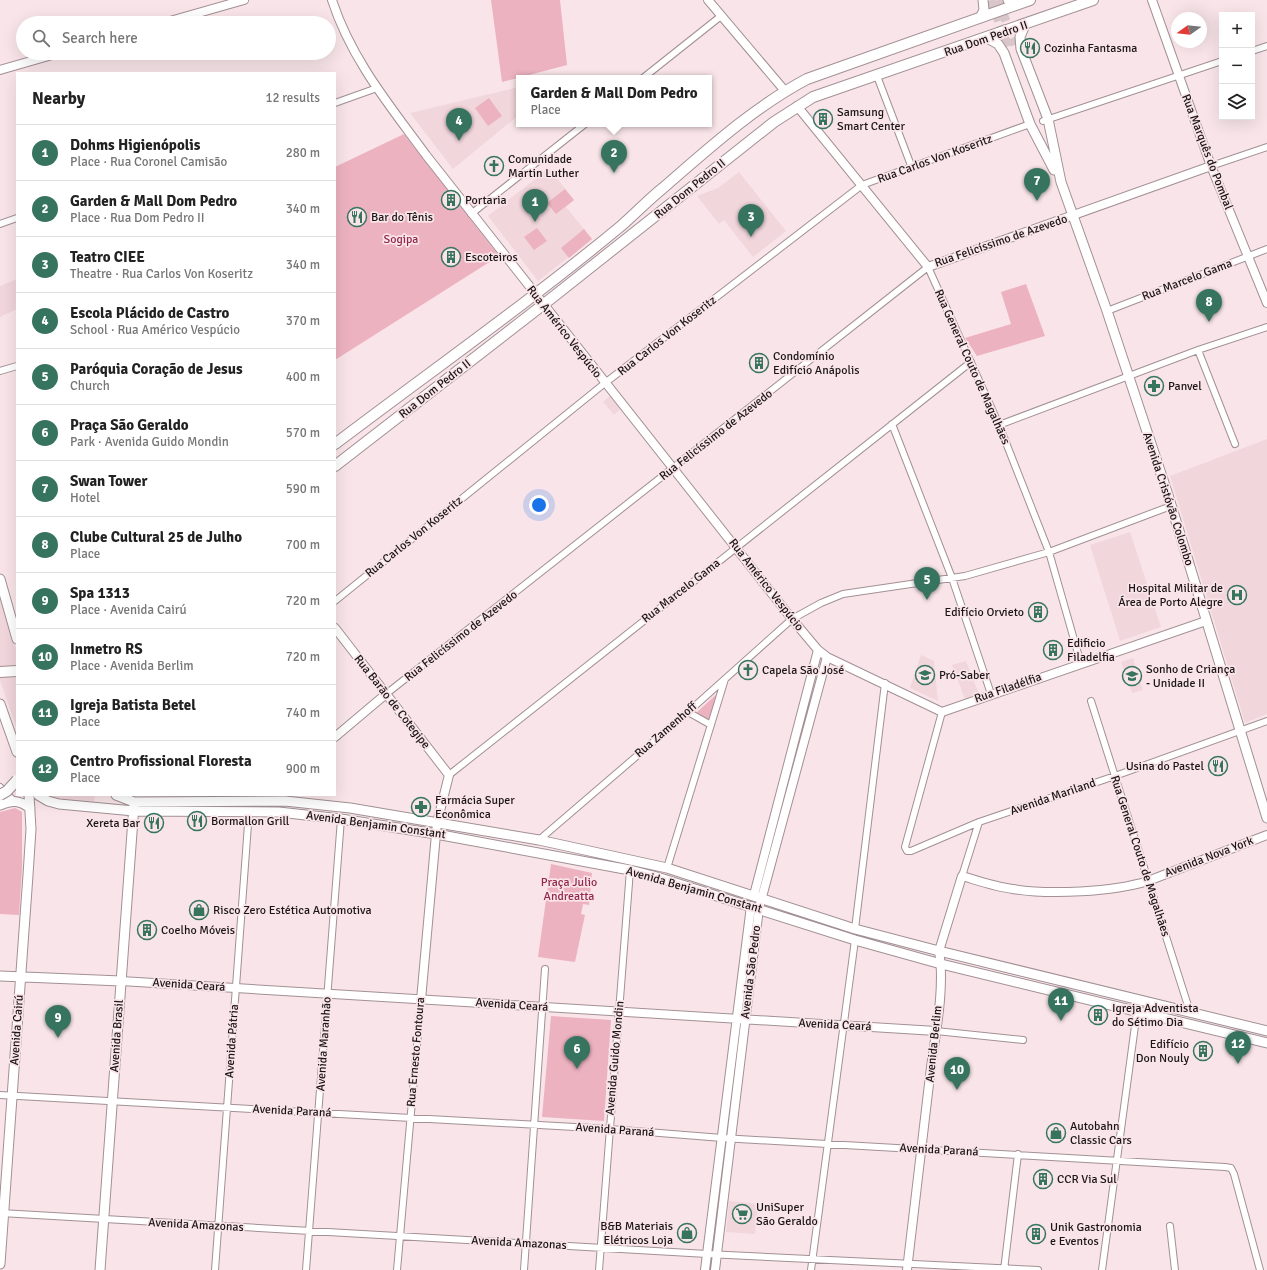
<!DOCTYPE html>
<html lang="en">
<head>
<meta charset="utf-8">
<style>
	body { margin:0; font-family:Signika,sans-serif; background:#f2f2f2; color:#222 }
	.controls { position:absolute; right:12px; top:12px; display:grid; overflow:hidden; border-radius:0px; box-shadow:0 4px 16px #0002 }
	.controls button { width:36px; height:36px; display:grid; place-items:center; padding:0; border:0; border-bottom:1px solid #e0e0e0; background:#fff; color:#222; font:20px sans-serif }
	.compass { position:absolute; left:1171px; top:12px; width:36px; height:36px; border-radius:50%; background:#fff; box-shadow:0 4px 16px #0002; rotate:255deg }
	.you { position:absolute; left:539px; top:505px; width:14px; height:14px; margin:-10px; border:3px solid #fff; border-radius:50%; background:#1a73e8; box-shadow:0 0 0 6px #1a73e833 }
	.badge { display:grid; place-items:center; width:26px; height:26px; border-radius:50%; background:#377460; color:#fff; font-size:13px; font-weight:700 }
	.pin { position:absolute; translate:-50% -33px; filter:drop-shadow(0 1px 2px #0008) }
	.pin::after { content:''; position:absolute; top:21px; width:14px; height:12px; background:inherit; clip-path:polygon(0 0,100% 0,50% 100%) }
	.popup { position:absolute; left:516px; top:75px; width:196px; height:52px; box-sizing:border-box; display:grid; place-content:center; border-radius:0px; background:#fff; filter:drop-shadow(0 1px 3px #0005); font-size:13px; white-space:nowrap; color:#767676 }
	.popup b { font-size:15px; color:#222 }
	.popup::after { content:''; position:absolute; left:50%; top:100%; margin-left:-8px; border:8px solid transparent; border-top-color:#fff }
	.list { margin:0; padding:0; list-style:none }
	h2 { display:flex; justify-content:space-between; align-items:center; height:52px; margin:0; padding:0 16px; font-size:17px }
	h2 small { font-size:13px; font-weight:400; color:#767676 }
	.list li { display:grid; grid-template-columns:26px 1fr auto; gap:12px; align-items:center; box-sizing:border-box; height:56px; padding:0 16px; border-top:1px solid #e0e0e0 }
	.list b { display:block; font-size:15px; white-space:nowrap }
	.list p { margin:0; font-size:13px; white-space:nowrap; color:#767676 }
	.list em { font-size:13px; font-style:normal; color:#767676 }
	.icon { flex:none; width:22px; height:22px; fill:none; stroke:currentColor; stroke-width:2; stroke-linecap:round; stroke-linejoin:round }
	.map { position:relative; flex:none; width:1267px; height:1270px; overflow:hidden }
	.search { position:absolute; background:#fff; box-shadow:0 4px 16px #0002; left:16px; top:16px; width:320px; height:44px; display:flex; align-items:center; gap:10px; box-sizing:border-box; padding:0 14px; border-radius:22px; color:#767676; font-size:15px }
	.panel { position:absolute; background:#fff; box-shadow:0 4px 16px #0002; left:16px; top:72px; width:320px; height:724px; border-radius:0px }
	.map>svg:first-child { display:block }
	.built { fill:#f1d6dc }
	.green { fill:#edb2c0 }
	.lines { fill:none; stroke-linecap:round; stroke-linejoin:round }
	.secondary-tunnel { stroke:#d8c6ca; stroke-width:9; stroke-dasharray:9 4.5; stroke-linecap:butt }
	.minor-casing { stroke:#a29094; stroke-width:8 }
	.tertiary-casing { stroke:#a29094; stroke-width:10 }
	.secondary-casing { stroke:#a29094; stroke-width:11 }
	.primary-casing { stroke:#a29094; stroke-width:12 }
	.minor { stroke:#fff; stroke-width:6 }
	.tertiary { stroke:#fff; stroke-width:8 }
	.secondary { stroke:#fff; stroke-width:9 }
	.primary { stroke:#fff; stroke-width:10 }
	.primary-bridge-casing { stroke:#a29094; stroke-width:12; stroke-linecap:butt }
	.primary-bridge { stroke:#fff; stroke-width:10 }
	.labels { text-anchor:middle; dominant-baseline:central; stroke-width:3.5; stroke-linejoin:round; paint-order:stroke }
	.street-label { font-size:12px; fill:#1c1517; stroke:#f9e5e9 }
	.poi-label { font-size:12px; fill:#1c1517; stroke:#f9e5e9; text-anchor:start }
	.park-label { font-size:12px; fill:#92284e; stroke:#f9e5e9 }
</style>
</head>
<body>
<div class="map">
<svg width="1267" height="1270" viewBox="0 0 1267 1270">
	<rect width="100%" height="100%" fill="#f9e5e9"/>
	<path class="built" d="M519 87V115L453 169 410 113Z
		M549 168 574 200 566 207 592 239 538 281 488 216Z
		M739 172 786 231 753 257 724 220 719 224 697 196 718 188Z
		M17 279V309L0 317V286Z
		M610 396 620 409 614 415 603 402Z
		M1267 439V714L1245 723 1170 476Z
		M1130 532 1161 627 1120 641 1090 545Z
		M0 594 17 652V730L0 680Z
		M921 655 934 661 938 701 910 688Z
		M1133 658 1143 690 1132 693 1121 662Z
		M966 661 979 694 965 699 952 665Z
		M51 795H95L94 802 56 799Z
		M729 1201 758 1204 755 1234 726 1232Z"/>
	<path class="green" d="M491 0H560L567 65 502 82Z
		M489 98 502 116 488 126 475 108Z
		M404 134 499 256 335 360V167Z
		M565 189 574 200 556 214 547 203Z
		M537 228 547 241 534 250 524 237Z
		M584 229 592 239 569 258 561 248Z
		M1026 284 1045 336 977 356 965 338 1011 324 1001 292Z
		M719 692 710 720 696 713Z
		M15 808 22 812V869L19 915 0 914V812Z
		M551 864 592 873 589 905 583 904 581 914 585 915 575 962 538 957Z
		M551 1016 611 1020 604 1121 542 1117Z"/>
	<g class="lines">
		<path class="secondary-tunnel" d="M991 0 1008 47
			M998 0 1015 45"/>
		<defs>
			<path id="minor" d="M1252 51 1267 46
				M877 76 912 168
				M643 78 721 16
				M335 103 377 88
				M1043 121 1222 61
				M1211 166 1267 147
				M471 214 585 124
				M0 224 17 218
				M1107 311 1267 249
				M1198 350 1235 444
				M0 371 17 366
				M892 424 952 578 991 694
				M999 425 1198 350 1267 327
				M335 601 605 383 862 185 1030 124
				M386 694 928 267 999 425 1049 552 1081 664
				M1091 701 1190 1012
				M688 712 711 725
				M942 712 905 847 907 851H911L979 822 1115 776 1267 721
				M449 775 971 362
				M0 787 13 800
				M539 840 688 712 792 619 821 603 843 594 965 576 1049 552 1171 506
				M667 868 725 679
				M962 876 979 822
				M855 929 885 683
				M936 1031 1023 1040
				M0 1095 610 1129 722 1138 1225 1167 1231 1168 1234 1174 1260 1270
				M1 1213 707 1254 1038 1270
				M1170 1226 1175 1270
				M215 1270 249 811
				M306 1270 341 819
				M397 1270 421 1000
				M524 1270 545 969
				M599 1270 630 870
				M811 1270 855 940
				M1004 1270 1018 1154
				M1102 1270 1137 1011"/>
			<path id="tertiary" d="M332 0C351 59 390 106 426 155L792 619 818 650 827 657 942 712 1206 621
				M708 0 785 91
				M1152 0 1211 166 1267 303
				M163 23 244 0
				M0 70 59 53
				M797 106 928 267 1211 166
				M335 628 449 775 437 823 421 1000
				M335 737 386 694
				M754 895 818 650
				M121 981 936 1031
				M705 1270 751 906
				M715 1270 759 908 827 657
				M907 1270C915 1202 923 1135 931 1067 936 1031 945 987 939 951L962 876C979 881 996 887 1013 889 1049 895 1113 892 1148 881L1267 835"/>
			<path id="secondary" d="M1008 0 1014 5
				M980 18 984 10 983 0
				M1025 25 1020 37 1021 49 1048 119 1061 182 1107 311 1168 495 1267 818
				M987 38 998 44 1004 53 1030 124 1054 170
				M0 579 17 639
				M0 704 17 752
				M38 795 48 801 59 804 134 811 279 812 341 819 436 834 630 870 657 877 855 940 941 964 1267 1043
				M116 795 134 802 285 801 350 808 539 840 667 868 855 929 939 951 1267 1031
				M0 805C13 800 19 800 30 808
				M0 976 121 981
				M0 1264 28 875 31 829 29 795
				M100 1270 134 805"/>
			<path id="primary" d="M335 444C430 372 528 303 621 226 635 214 648 200 663 188 708 149 754 107 807 79L1030 0
				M335 466 553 297 774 122 813 97 1093 0
				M0 672 17 671"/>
		</defs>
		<use href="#minor" class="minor-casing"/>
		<use href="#tertiary" class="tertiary-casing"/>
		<use href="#secondary" class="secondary-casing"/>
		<use href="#primary" class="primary-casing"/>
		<use href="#minor" class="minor"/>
		<use href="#tertiary" class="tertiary"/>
		<use href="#secondary" class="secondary"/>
		<use href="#primary" class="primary"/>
		<defs>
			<path id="primary-bridge" d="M0 795 7 791 17 780"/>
		</defs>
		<use href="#primary-bridge" class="primary-bridge-casing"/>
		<use href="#primary-bridge" class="primary-bridge"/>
	</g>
	<defs>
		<symbol id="restaurant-ring" viewBox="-11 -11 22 22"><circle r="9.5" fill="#f9e5e9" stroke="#377460" stroke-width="1.5"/><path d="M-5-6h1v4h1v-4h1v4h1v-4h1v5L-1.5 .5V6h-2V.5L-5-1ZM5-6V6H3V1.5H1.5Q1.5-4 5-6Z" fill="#377460"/></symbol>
		<symbol id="building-ring" viewBox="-11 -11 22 22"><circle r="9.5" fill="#f9e5e9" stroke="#377460" stroke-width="1.5"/><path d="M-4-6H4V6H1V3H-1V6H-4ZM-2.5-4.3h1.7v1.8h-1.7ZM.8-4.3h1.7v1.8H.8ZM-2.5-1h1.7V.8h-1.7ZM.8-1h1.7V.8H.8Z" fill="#377460"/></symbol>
		<symbol id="church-ring" viewBox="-11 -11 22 22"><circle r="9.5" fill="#f9e5e9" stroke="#377460" stroke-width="1.5"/><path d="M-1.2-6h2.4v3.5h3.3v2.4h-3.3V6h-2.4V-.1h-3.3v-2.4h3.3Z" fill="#377460"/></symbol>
		<symbol id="pharmacy-ring" viewBox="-11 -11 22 22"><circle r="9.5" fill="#f9e5e9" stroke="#377460" stroke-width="1.5"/><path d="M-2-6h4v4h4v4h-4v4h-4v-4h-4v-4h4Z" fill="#377460"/></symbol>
		<symbol id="hospital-ring" viewBox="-11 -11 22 22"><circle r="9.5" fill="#f9e5e9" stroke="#377460" stroke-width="1.5"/><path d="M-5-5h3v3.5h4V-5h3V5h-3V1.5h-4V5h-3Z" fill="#377460"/></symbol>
		<symbol id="school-ring" viewBox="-11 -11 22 22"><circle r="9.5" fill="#f9e5e9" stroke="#377460" stroke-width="1.5"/><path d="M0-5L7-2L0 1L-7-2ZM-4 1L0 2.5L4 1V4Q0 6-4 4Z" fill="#377460"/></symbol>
		<symbol id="shop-ring" viewBox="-11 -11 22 22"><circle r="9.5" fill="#f9e5e9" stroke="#377460" stroke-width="1.5"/><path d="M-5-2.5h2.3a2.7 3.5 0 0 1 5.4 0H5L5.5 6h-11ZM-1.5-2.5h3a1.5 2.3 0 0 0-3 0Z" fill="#377460"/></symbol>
		<symbol id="supermarket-ring" viewBox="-11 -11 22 22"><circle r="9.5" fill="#f9e5e9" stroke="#377460" stroke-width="1.5"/><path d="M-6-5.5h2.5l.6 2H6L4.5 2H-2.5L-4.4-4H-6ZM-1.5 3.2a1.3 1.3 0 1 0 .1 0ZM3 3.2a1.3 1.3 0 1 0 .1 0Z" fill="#377460"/></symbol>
	</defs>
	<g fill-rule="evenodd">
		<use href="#restaurant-ring" x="1019" y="37" width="22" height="22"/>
		<use href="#building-ring" x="812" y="108" width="22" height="22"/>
		<use href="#church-ring" x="483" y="155" width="22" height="22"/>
		<use href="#building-ring" x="440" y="189" width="22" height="22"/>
		<use href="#restaurant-ring" x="346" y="206" width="22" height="22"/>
		<use href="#building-ring" x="440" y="246" width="22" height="22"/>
		<use href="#building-ring" x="748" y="352" width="22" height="22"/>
		<use href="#pharmacy-ring" x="1143" y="375" width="22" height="22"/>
		<use href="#hospital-ring" x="1226" y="584" width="22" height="22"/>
		<use href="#building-ring" x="1027" y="601" width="22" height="22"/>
		<use href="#building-ring" x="1042" y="639" width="22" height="22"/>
		<use href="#church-ring" x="737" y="659" width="22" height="22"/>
		<use href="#school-ring" x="914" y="664" width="22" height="22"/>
		<use href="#school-ring" x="1121" y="665" width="22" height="22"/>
		<use href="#restaurant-ring" x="1207" y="755" width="22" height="22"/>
		<use href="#pharmacy-ring" x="410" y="796" width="22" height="22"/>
		<use href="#restaurant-ring" x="186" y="810" width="22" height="22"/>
		<use href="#restaurant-ring" x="143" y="812" width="22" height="22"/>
		<use href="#shop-ring" x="188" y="899" width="22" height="22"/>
		<use href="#building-ring" x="136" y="919" width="22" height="22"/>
		<use href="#building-ring" x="1087" y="1004" width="22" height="22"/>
		<use href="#building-ring" x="1192" y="1040" width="22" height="22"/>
		<use href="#shop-ring" x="1045" y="1122" width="22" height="22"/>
		<use href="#building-ring" x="1032" y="1168" width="22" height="22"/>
		<use href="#supermarket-ring" x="731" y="1203" width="22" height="22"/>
		<use href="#shop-ring" x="676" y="1222" width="22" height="22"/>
		<use href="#building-ring" x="1025" y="1223" width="22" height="22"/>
	</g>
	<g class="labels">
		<g class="street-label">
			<text transform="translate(986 39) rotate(-19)">Rua Dom Pedro II</text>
			<text transform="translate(1207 152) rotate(69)">Rua Marquês do Pombal</text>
			<text transform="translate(935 159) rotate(-20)">Rua Carlos Von Koseritz</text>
			<text transform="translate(690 189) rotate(-39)">Rua Dom Pedro II</text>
			<text transform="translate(1001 241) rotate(-19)">Rua Felicíssimo de Azevedo</text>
			<text transform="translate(1187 280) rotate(-21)">Rua Marcelo Gama</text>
			<text transform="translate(564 332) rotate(52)">Rua Américo Vespúcio</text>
			<text transform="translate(667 336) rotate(-38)">Rua Carlos Von Koseritz</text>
			<text transform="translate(972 367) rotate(66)">Rua General Couto de Magalhães</text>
			<text transform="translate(435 389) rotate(-38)">Rua Dom Pedro II</text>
			<text transform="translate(716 435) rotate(-38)">Rua Felicíssimo de Azevedo</text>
			<text transform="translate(1168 499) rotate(72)">Avenida Cristóvão Colombo</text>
			<text transform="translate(414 537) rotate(-39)">Rua Carlos Von Koseritz</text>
			<text transform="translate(766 585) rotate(52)">Rua Américo Vespúcio</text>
			<text transform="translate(681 591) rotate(-38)">Rua Marcelo Gama</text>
			<text transform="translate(461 636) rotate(-38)">Rua Felicíssimo de Azevedo</text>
			<text transform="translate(1008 688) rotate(-19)">Rua Filadélfia</text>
			<text transform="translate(392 702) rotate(52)">Rua Barão de Cotegipe</text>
			<text transform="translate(666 730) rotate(-41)">Rua Zamenhoff</text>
			<text transform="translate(1053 797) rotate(-19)">Avenida Mariland</text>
			<text transform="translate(376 825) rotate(8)">Avenida Benjamin Constant</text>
			<text transform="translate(1140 856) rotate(72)">Rua General Couto de Magalhães</text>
			<text transform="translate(1209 857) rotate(-21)">Avenida Nova York</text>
			<text transform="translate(694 890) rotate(16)">Avenida Benjamin Constant</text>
			<text transform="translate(751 972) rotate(-83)">Avenida São Pedro</text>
			<text transform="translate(189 985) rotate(4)">Avenida Ceará</text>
			<text transform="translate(512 1005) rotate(4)">Avenida Ceará</text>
			<text transform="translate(835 1025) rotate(3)">Avenida Ceará</text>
			<text transform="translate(17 1030) rotate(-86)">Avenida Cairú</text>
			<text transform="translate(117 1036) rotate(-86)">Avenida Brasil</text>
			<text transform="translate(232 1041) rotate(-86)">Avenida Pátria</text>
			<text transform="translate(324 1044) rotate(-86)">Avenida Maranhão</text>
			<text transform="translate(934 1044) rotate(-84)">Avenida Berlim</text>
			<text transform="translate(416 1052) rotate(-85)">Rua Ernesto Fontoura</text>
			<text transform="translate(615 1058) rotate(-85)">Avenida Guido Mondin</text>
			<text transform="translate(292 1111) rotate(3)">Avenida Paraná</text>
			<text transform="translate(615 1130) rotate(4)">Avenida Paraná</text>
			<text transform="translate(939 1150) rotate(3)">Avenida Paraná</text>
			<text transform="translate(196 1225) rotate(3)">Avenida Amazonas</text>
			<text transform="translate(519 1243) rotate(3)">Avenida Amazonas</text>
		</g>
		<g class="poi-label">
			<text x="1044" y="48">Cozinha Fantasma</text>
			<text x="837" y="112">Samsung<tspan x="837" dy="14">Smart Center</tspan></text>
			<text x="508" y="159">Comunidade<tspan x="508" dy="14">Martin Luther</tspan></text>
			<text x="465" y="200">Portaria</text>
			<text x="371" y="217">Bar do Tênis</text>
			<text x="465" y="257">Escoteiros</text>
			<text x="773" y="356">Condomínio<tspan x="773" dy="14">Edifício Anápolis</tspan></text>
			<text x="1168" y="386">Panvel</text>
			<text x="1223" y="588" text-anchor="end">Hospital Militar de<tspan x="1223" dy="14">Área de Porto Alegre</tspan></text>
			<text x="1024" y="612" text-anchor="end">Edifício Orvieto</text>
			<text x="1067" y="643">Edificio<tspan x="1067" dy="14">Filadelfia</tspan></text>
			<text x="1146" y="669">Sonho de Criança<tspan x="1146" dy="14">- Unidade II</tspan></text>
			<text x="762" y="670">Capela São José</text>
			<text x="939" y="675">Pró-Saber</text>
			<text x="1204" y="766" text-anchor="end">Usina do Pastel</text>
			<text x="435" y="800">Farmácia Super<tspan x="435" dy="14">Econômica</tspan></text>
			<text x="211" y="821">Bormallon Grill</text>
			<text x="140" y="823" text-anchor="end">Xereta Bar</text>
			<text x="213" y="910">Risco Zero Estética Automotiva</text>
			<text x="161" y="930">Coelho Móveis</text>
			<text x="1112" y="1008">Igreja Adventista<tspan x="1112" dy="14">do Sétimo Dia</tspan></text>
			<text x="1189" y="1044" text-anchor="end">Edifício<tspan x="1189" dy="14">Don Nouly</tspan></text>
			<text x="1070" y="1126">Autobahn<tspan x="1070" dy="14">Classic Cars</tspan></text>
			<text x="1057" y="1179">CCR Via Sul</text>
			<text x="756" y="1207">UniSuper<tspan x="756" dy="14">São Geraldo</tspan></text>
			<text x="673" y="1226" text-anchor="end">B&amp;B Materiais<tspan x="673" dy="14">Elétricos Loja</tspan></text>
			<text x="1050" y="1227">Unik Gastronomia<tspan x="1050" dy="14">e Eventos</tspan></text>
		</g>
		<g class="park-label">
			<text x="401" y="239">Sogipa</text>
			<text x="569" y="882">Praça Julio<tspan x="569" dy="14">Andreatta</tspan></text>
		</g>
	</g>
</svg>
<div class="controls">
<button>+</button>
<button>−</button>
<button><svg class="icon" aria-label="layers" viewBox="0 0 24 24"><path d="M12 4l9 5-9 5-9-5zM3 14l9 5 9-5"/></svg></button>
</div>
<svg class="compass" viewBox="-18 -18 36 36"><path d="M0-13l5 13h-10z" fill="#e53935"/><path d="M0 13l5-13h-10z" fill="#767676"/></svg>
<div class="you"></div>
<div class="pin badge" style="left:535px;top:222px">1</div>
<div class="pin badge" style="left:614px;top:173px">2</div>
<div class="popup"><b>Garden &amp; Mall Dom Pedro</b>Place</div>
<div class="pin badge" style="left:751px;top:237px">3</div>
<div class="pin badge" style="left:459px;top:141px">4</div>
<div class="pin badge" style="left:927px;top:600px">5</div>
<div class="pin badge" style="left:577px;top:1069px">6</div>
<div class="pin badge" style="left:1037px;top:201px">7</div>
<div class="pin badge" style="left:1209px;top:322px">8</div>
<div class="pin badge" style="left:58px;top:1038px">9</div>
<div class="pin badge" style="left:957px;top:1090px">10</div>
<div class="pin badge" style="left:1061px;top:1021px">11</div>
<div class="pin badge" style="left:1238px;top:1064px">12</div>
<div class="search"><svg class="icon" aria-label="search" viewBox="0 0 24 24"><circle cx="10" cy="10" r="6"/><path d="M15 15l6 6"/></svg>Search here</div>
<section class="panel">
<h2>Nearby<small>12 results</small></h2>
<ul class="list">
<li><span class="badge">1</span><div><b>Dohms Higienópolis</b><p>Place · Rua Coronel Camisão</p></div><em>280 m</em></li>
<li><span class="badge">2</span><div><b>Garden &amp; Mall Dom Pedro</b><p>Place · Rua Dom Pedro II</p></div><em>340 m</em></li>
<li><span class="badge">3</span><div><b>Teatro CIEE</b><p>Theatre · Rua Carlos Von Koseritz</p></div><em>340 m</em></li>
<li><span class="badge">4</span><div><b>Escola Plácido de Castro</b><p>School · Rua Américo Vespúcio</p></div><em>370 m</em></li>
<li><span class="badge">5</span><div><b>Paróquia Coração de Jesus</b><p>Church</p></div><em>400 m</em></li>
<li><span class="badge">6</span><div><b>Praça São Geraldo</b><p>Park · Avenida Guido Mondin</p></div><em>570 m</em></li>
<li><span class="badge">7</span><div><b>Swan Tower</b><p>Hotel</p></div><em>590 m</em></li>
<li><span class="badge">8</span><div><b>Clube Cultural 25 de Julho</b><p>Place</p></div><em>700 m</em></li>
<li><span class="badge">9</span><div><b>Spa 1313</b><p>Place · Avenida Cairú</p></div><em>720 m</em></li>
<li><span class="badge">10</span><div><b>Inmetro RS</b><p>Place · Avenida Berlim</p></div><em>720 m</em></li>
<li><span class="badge">11</span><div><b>Igreja Batista Betel</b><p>Place</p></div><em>740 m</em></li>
<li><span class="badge">12</span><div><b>Centro Profissional Floresta</b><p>Place</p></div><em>900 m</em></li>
</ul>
</section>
</div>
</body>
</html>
